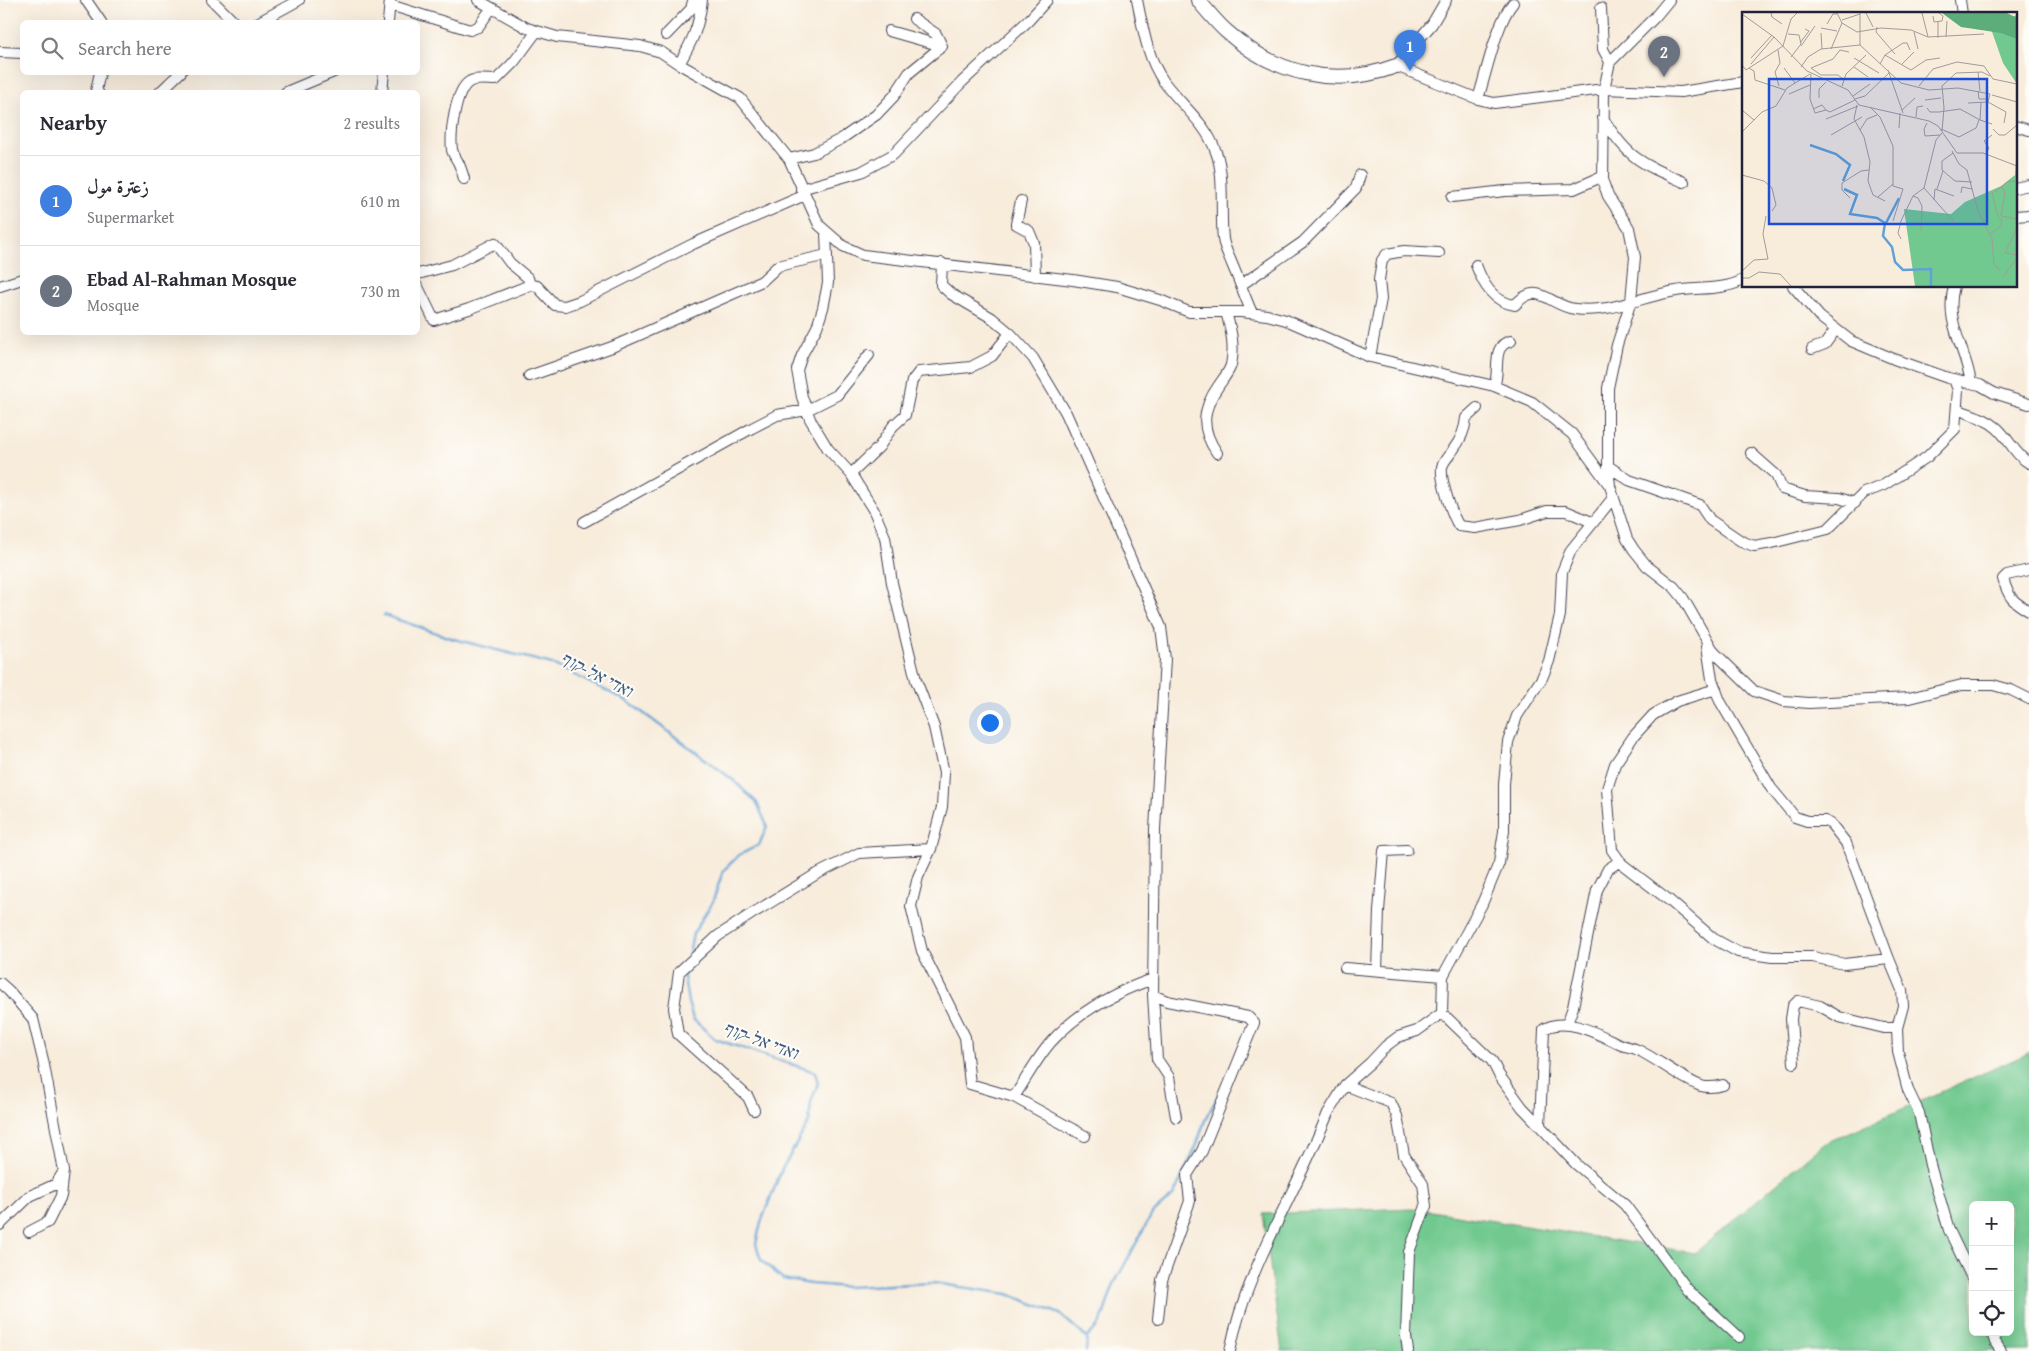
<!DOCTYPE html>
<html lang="en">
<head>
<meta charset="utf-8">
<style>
	body { margin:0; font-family:"Gentium Book Plus",Amiri,"Frank Ruhl Libre",serif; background:#f7f7f7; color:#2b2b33 }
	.controls { position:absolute; right:15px; bottom:15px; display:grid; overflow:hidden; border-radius:8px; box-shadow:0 5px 20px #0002 }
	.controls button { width:45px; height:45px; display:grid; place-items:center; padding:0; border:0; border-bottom:1px solid #e1e1e2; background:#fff; color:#2b2b33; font:25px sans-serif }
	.you { position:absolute; left:989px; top:722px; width:18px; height:18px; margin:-12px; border:4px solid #fff; border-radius:50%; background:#1a73e8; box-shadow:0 0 0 8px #1a73e833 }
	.badge { display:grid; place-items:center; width:32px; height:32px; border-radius:50%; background:#c8321e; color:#fff; font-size:16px; font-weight:700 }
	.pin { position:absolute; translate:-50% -41px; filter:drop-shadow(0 1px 2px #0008) }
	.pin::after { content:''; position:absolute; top:26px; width:18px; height:15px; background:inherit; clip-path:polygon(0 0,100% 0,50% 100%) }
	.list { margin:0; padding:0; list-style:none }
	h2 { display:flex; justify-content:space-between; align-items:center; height:65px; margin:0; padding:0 20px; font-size:21px }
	h2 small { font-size:16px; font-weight:400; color:#7c7c81 }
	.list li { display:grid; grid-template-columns:32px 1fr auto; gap:15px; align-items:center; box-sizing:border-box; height:90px; padding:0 20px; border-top:1px solid #e1e1e2 }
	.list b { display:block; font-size:19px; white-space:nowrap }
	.list p { margin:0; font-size:16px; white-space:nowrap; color:#7c7c81 }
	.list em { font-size:16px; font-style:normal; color:#7c7c81 }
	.icon { flex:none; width:28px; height:28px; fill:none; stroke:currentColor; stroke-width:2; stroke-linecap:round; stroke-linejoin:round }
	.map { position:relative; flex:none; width:2029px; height:1351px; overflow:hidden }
	.search { position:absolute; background:#fff; box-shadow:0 5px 20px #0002; left:20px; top:20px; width:400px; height:55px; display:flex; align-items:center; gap:12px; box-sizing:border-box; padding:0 18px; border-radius:8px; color:#7c7c81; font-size:19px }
	.panel { position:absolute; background:#fff; box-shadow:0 5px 20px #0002; left:20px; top:90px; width:400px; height:245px; border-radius:8px }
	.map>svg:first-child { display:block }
	.green { fill:#71c98f; stroke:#4a7665; fill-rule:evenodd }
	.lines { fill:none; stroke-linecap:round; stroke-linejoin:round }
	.stream { stroke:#60a2d4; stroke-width:2.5 }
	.street-casing { stroke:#424053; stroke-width:12 }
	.secondary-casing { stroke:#424053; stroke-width:16 }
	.street { stroke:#fff; stroke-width:10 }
	.secondary { stroke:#fff; stroke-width:14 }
	.labels { text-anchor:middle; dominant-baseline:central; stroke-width:4; stroke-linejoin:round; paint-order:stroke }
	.water-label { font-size:18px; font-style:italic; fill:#3e5c80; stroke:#fdfcf7 }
	.inset-river { fill:none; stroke:#60a2d4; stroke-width:2.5 }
	.inset-road { fill:none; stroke:#a29b9b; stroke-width:1 }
	.view { fill:#1d4ed8; fill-opacity:0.15; stroke:#1d4ed8; stroke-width:2.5 }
	.inset-edge { fill:none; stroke:#22223b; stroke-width:2.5 }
</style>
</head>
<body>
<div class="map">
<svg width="2029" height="1351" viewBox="0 0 2029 1351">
	<rect width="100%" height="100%" fill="#fdfcf7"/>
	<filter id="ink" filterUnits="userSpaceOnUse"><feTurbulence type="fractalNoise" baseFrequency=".02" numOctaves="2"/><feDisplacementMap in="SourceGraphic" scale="10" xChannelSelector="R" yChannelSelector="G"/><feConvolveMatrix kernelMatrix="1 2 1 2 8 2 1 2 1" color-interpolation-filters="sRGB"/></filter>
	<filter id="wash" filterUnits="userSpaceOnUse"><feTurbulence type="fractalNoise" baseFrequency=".0096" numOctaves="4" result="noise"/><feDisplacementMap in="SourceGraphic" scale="20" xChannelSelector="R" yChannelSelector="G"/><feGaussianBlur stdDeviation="1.12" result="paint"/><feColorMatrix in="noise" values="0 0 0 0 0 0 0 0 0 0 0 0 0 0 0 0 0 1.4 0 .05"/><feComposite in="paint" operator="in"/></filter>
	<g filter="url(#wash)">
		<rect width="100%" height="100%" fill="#f8ecdb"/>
		<path class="green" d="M2029 1053V1351H1282L1263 1214 1412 1208 1695 1253 1823 1144ZM1973 1205H2010V1332H1973Z"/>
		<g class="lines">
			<path class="stream" d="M384 615 454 639 552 664 627 701 732 779 757 803 767 826 759 845 739 855 723 871 713 901 693 934 688 959
				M685 972 684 977 688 1002 693 1019 715 1039 815 1072 818 1083 811 1102 809 1122 782 1169 761 1222 756 1244 761 1260 783 1279 811 1284 847 1287 934 1283 1008 1294 1060 1314 1087 1338 1086 1351
				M1087 1338 1101 1322 1114 1284 1152 1214 1173 1196 1196 1147 1205 1120 1223 1087"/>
		</g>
	</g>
	<g filter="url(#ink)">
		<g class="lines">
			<defs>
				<path id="street" d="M86 0 101 22
					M212 0 234 22
					M478 0 527 28 557 37 640 46 661 52 679 64 740 98 789 159 819 225 843 246 863 255 1073 280 1117 287 1160 300 1189 312H1241L1267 315 1286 320 1370 357 1494 386 1532 402 1572 434 1610 486
					M1137 0C1143 28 1147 58 1164 82 1182 106 1206 123 1216 152 1225 175 1220 213 1223 239 1224 247 1229 256 1232 264 1239 280 1245 297 1252 313
					M1446 0 1432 24 1396 66 1478 99 1494 103 1604 89 1681 92 1743 82
					M1669 0 1655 17 1610 62 1604 89 1603 182 1608 196 1629 228 1635 257 1631 301 1617 345 1608 388V466L1610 486 1627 539 1634 550 1647 566 1674 587 1683 598 1714 652 1754 691 1784 701 1809 703 1909 698 1962 685H1993L2011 690 2029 699
					M1960 0 1962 14
					M390 5 470 30 478 27 491 9
					M1601 8 1603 49 1610 62
					M914 19 936 34 942 46
					M259 22 299 0
					M388 22 390 0
					M889 31 942 46
					M666 35 691 9 693 1
					M0 52 22 53
					M679 64C692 42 699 27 702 0
					M98 92 96 91 100 72
					M160 92 181 72
					M286 92 334 72
					M382 92 384 72
					M1478 99C1486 74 1497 21 1513 3
					M1603 118C1628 159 1642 164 1684 182
					M2015 126 2029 130
					M789 159 814 153 841 139 876 115 894 96 909 73 942 46
					M464 179C463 174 461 169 459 164 457 159 453 155 452 150 450 135 455 91 469 82 475 78 488 80 496 80L514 62 537 31
					M2015 188 2029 185
					M801 189 861 172 894 154 962 82 1029 20 1047 0
					M1452 197 1505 191 1574 189 1603 176
					M1021 201 1016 224 1029 231 1034 243 1035 276
					M2015 216 2029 215
					M826 232 828 283 823 308 817 327 802 355 797 370 802 397 810 419 828 449 851 474 874 511 885 537 892 583 916 680 934 727 944 773 942 807 931 849 918 877 911 906 922 951 965 1037 970 1084 1014 1097 1085 1136
					M942 263 941 285 951 294 992 318 1010 333 1033 358 1066 413 1161 627 1165 659 1155 829 1153 995 1167 1001 1248 1017 1254 1023 1202 1151 1187 1175 1190 1201 1162 1280 1158 1319
					M1476 265C1483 284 1493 302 1515 305 1538 279 1549 306 1575 309 1610 314 1642 296 1676 291 1698 287 1722 291 1743 280
					M418 274 452 265 495 243 510 263 528 278 530 285
					M1241 285 1303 242 1356 188 1360 175
					M0 286 22 279
					M1793 286 1820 317 1851 341 1894 359 1948 378 1971 383
					M1954 286C1944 323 1966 348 1971 383L1980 385 1994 393 2029 404
					M418 287 434 320 469 309 530 285 537 286 555 305 565 306 580 301 693 244 805 195
					M1812 349 1825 344 1836 329
					M1370 357 1381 299 1379 280 1382 260 1387 254 1404 251 1439 253
					M529 376 612 347 762 281 778 266 827 255
					M1494 386C1501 372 1490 345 1511 341
					M1477 408 1466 418C1465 430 1460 441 1453 450 1449 456 1444 460 1442 467 1440 479 1452 516 1459 526L1475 528 1520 520 1547 511H1566L1592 522
					M1957 409C1971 415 1986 418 1997 428 2010 440 2014 454 2029 463
					M1217 453C1200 428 1202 409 1219 385 1223 379 1229 372 1231 365 1235 346 1231 330 1226 312
					M1751 453 1776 475 1782 489 1805 496 1839 498 1855 503
					M1608 466 1629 480 1700 505 1710 520 1741 541 1754 546 1772 543 1828 529 1864 493 1884 485 1927 457 1955 429 1958 390 1954 379
					M851 474 879 447 893 426 905 415 912 381 919 372 971 367 992 356 1010 333
					M584 522 752 428 777 415 807 410 837 395 869 355
					M2029 570 2007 575 2003 579C2009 598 2012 601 2029 611
					M1707 646 1712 679 1720 701 1771 788 1795 817 1807 821H1825L1831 824 1846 843 1889 959 1902 990 1903 1006 1897 1028
					M1716 689 1677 701 1653 715 1633 737 1615 764 1607 789 1612 850 1622 864 1670 901 1714 939 1738 952 1772 957H1813L1844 964 1889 959
					M1345 968 1443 976
					M1377 970 1379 911 1384 851 1407 850
					M0 983 9 991 33 1019 43 1060 64 1171 61 1196 48 1222 29 1232
					M1153 995 1157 1059 1169 1077 1176 1117
					M1442 1013 1492 1061 1499 1075 1522 1107 1577 1165 1625 1205 1688 1290 1739 1337
					M1567 1024 1573 1007 1597 890 1608 869 1620 861
					M1794 1063 1791 1019 1793 1006 1798 1001 1820 1006 1839 1017 1884 1028H1897L1898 1052 1908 1090 1919 1113 1930 1165 1949 1230 1973 1280
					M1345 1085 1391 1103 1397 1116 1404 1155 1423 1184 1426 1206 1409 1252 1406 1336 1408 1351
					M1014 1097C1026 1079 1037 1058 1051 1042 1078 1012 1115 992 1153 979
					M754 1110 748 1097 678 1034 674 1008 679 972 718 936 750 915 815 875 859 853 931 849
					M1540 1125 1544 1029C1567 1016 1598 1034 1619 1044 1625 1047 1632 1047 1638 1050 1657 1059 1682 1079 1701 1086 1708 1088 1716 1087 1723 1085
					M0 1225 30 1196 56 1184 62 1174
					M1992 1332 1995 1342 2001 1351
					M1230 1351C1246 1268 1297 1191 1328 1113L1345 1085 1370 1063 1386 1046 1398 1037 1417 1031 1442 1013 1443 976 1482 904 1499 863 1504 831V784L1508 742 1517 716 1542 678 1549 661 1560 615 1562 572 1571 550 1613 498"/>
				<path id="secondary" d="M1198 0C1207 11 1216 22 1226 31 1274 74 1335 89 1396 66"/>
			</defs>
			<use href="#street" class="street-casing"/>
			<use href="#secondary" class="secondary-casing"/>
			<use href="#street" class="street"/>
			<use href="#secondary" class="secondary"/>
		</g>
	</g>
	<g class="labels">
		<g class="water-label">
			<text transform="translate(597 674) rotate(27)">ואדי אל-קוף</text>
			<text transform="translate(761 1040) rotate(20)">ואדי אל-קוף</text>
		</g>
	</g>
	<g transform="translate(1742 12)">
		<rect width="275" height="275" fill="#f8ecdb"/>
		<path d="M275 3V72L261 51 248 14ZM275 132V274H173L162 197 209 202 223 190 259 174 273 163Z" fill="#71c98f"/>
		<path d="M200 1H265L275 6V27L259 21 219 15Z" fill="#5cad7a"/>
		<path class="inset-river" d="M68 133 94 142 108 153 101 169M102 177 115 183 108 202 135 206 143 211 141 224 150 235 153 250 161 258 189 257V274M144 211 157 186"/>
		<path class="inset-road" d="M29 1 30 5 40 12M118 1V33L159 71 187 78 216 76 248 82 246 90 264 100 262 111M124 1 131 15M180 1 186 25M0 2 32 25 65 59 106 78 117 93 187 109 196 114 215 141H241L275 154M191 4 192 10 200 9 201 4 197 1M100 8 118 2M196 10V26M100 11 115 20 139 16 169 18 186 25 242 22M85 12 91 2H95M135 15 134 20 153 42M79 16 95 19M172 20 176 37M79 21 80 37M46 22 57 23 59 32 49 45M204 25 205 9M58 31 67 19 63 17M59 34 73 14M89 37 100 11 95 1M36 38 38 51 33 60 37 74M143 43 161 31H165L168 38M9 46 30 23M112 46 137 61M9 52 32 25M138 52 143 43 169 58 184 48 198 46M0 53 4 58 41 34 49 7 55 1M159 53 172 40M59 55 66 45 79 37 118 33M112 55 126 65M7 56 12 59 13 68 43 78M42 56 53 71M146 58 161 101M236 60 238 79M69 62 68 87 73 101 84 98 88 100 113 88M102 68 96 63H79L69 56 91 47 98 38 107 40M100 74 104 62 124 43M177 74 191 57 215 50 242 54 251 67 275 72M236 79 237 87H246M47 82 68 73M250 83 275 90M111 84 128 72M77 86V77L84 70M113 87 123 84 147 61M183 88 199 86M226 91 246 90M239 91 238 108 250 112M115 93 112 107 122 125 128 150 126 169 131 183 143 189M128 95 138 105 151 134V174L161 177 151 209M185 96 188 100H197L218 97 238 108M71 97 80 93 84 98M0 98 12 108M160 98 173 86M174 105 175 95 181 94M84 107 116 94M185 111 182 117 183 124 198 123M157 116 158 101M199 117 217 125 234 116 237 108M251 117 257 123H263L275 113M118 118 125 107 135 103M200 119 202 96 200 74 214 61 240 60 248 64M0 120 20 100 34 94 45 76 68 62M89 123 120 105M210 139 217 152 225 158 230 177M211 141 200 149V158L213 169 230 170M244 142 247 136 242 129 250 123M0 163 22 169 30 176 34 193 30 199M275 169 265 170 260 175 263 181 259 204 275 207M182 176 213 211M195 177 201 159M219 181 220 175 230 177 236 199 250 227 252 253 258 258M171 184 176 186 180 194 179 219M136 185 151 172M108 186 100 178V171L119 159 127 158M192 188 193 177 212 184M275 216 263 241 275 243M248 222 259 214 260 208 256 205 250 181 260 175M159 227 156 221 159 209 171 184 182 176 194 128 200 121M0 259 12 248 26 247 21 222 24 204M261 265 275 246M0 266H7L17 260 38 262 49 274"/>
		<path class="view" d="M27 67H245V212H27Z"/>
		<rect width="275" height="275" class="inset-edge"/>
	</g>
</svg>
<div class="controls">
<button>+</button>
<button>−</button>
<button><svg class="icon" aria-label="locate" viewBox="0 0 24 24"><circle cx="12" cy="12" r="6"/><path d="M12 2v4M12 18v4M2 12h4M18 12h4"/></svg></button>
</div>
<div class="you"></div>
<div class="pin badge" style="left:1410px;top:71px;background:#3f7fe0">1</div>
<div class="pin badge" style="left:1664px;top:77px;background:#6b7280">2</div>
<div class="search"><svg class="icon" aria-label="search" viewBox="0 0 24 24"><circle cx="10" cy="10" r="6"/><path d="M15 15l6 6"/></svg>Search here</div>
<section class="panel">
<h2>Nearby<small>2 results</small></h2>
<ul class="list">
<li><span class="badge" style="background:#3f7fe0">1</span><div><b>زعترة مول</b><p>Supermarket</p></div><em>610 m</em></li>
<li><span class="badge" style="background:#6b7280">2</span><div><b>Ebad Al-Rahman Mosque</b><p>Mosque</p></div><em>730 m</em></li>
</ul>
</section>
</div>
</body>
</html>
